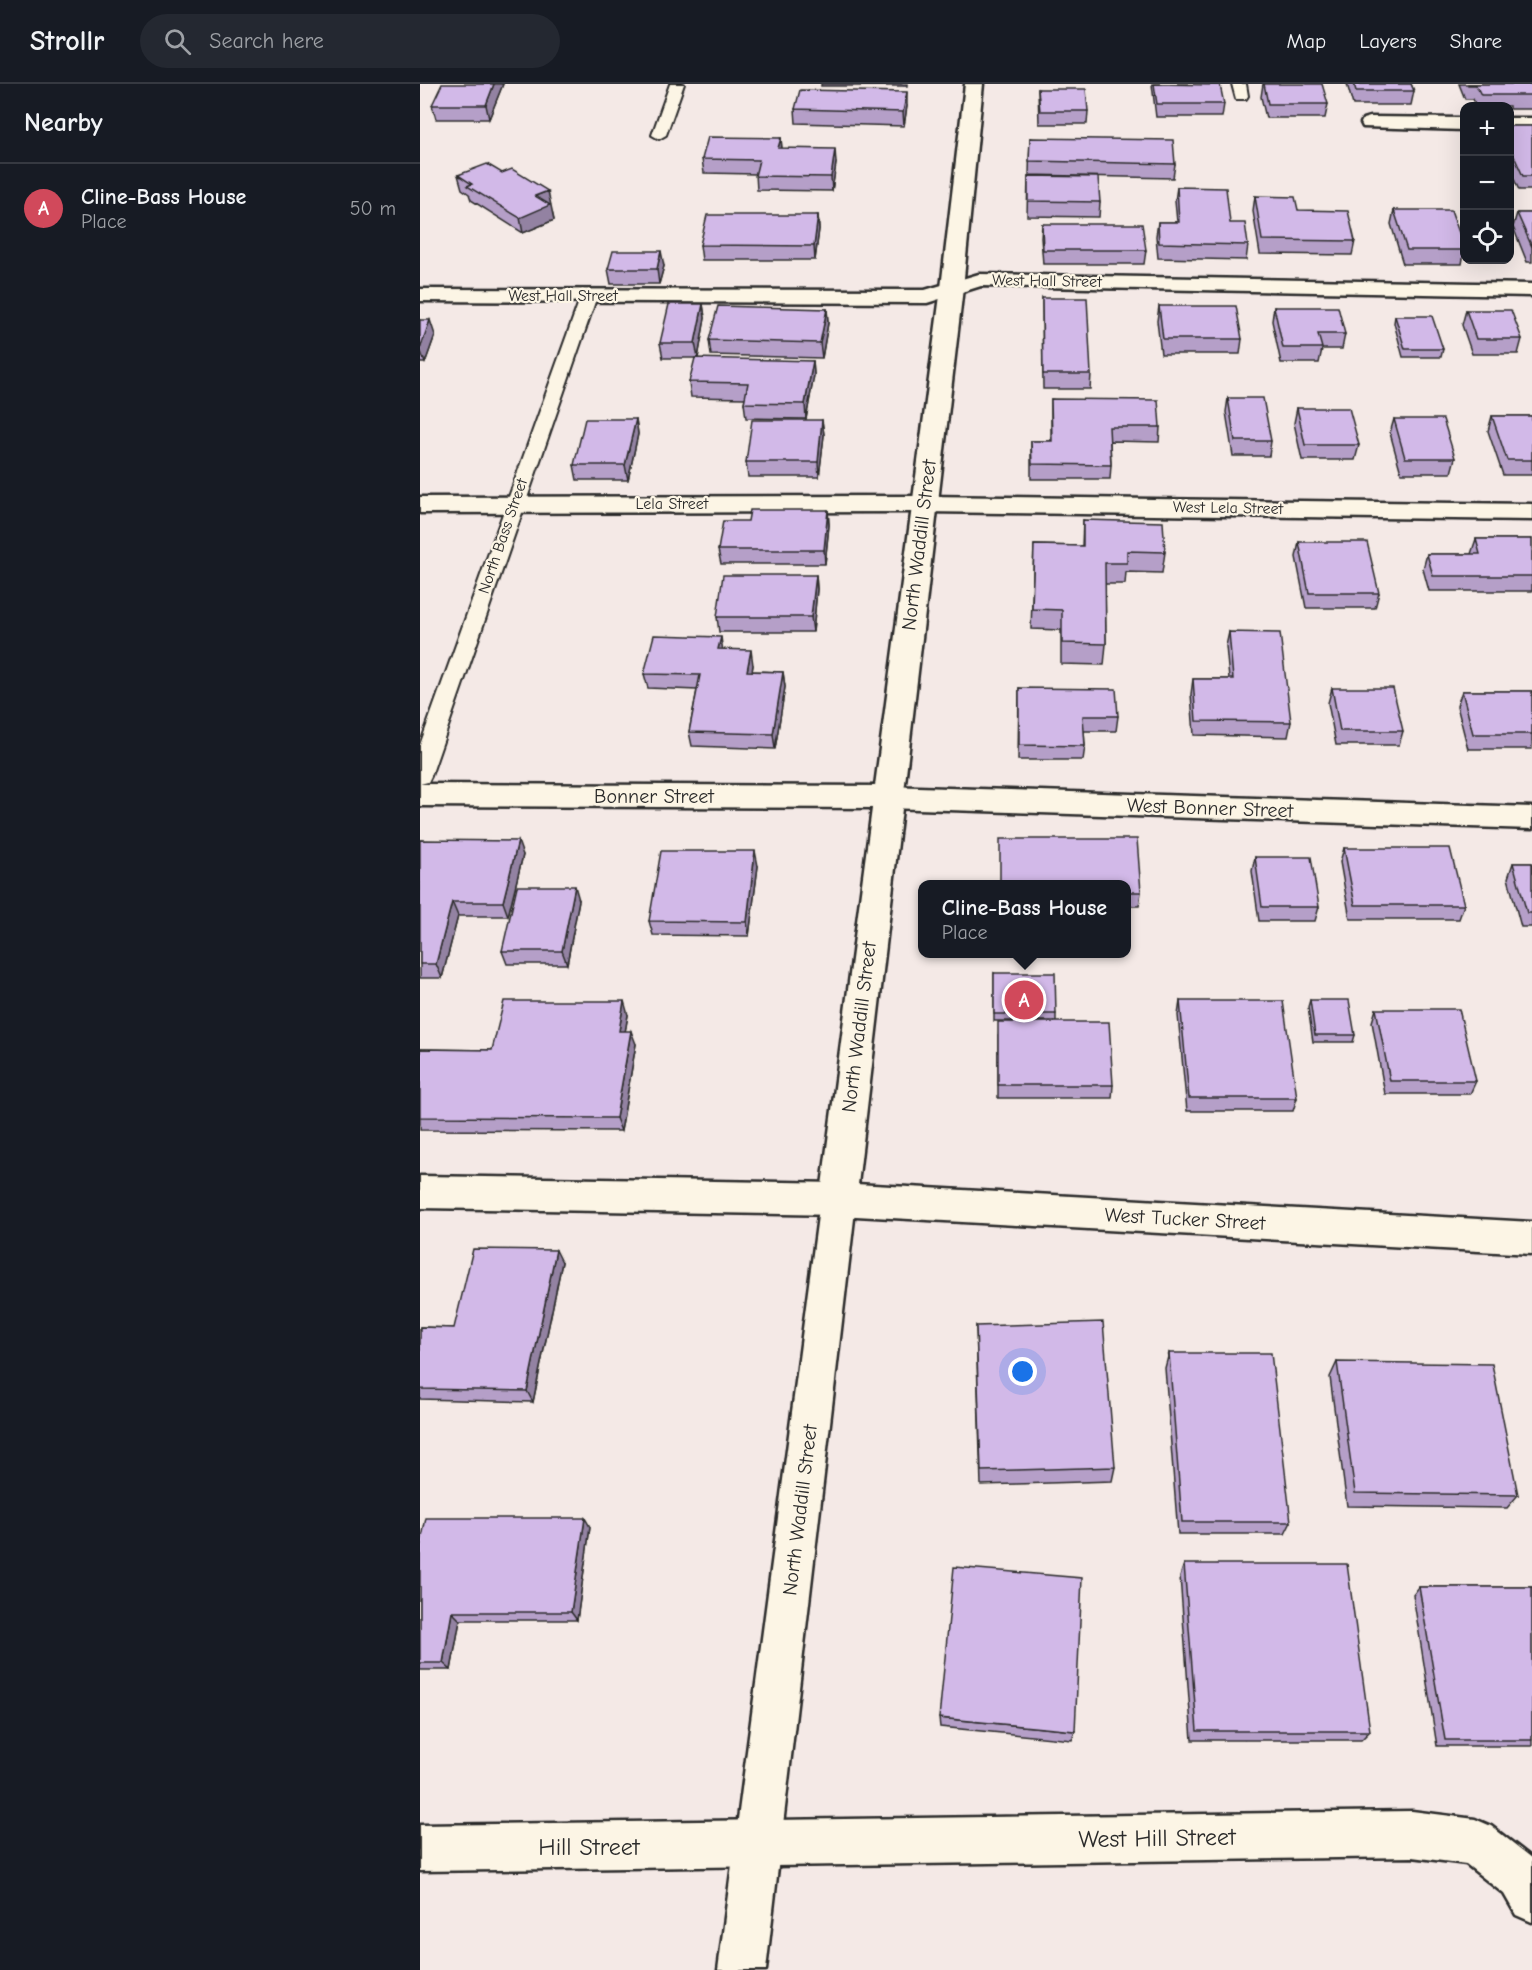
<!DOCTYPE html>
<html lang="en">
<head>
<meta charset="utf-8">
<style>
	body { margin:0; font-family:"Comic Neue",sans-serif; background:#242831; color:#f1f3f6 }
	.controls { position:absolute; right:18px; top:18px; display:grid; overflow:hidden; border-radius:12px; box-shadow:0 6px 24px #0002 }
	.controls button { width:54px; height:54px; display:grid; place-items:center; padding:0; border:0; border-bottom:2px solid #363941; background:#171b24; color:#f1f3f6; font:30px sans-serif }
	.you { position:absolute; left:603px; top:1288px; width:21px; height:21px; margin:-15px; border:4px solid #fff; border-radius:50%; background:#1a73e8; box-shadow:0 0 0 9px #1a73e833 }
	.badge { display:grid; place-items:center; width:39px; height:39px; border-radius:50%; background:#d1495b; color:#fff; font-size:20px; font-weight:700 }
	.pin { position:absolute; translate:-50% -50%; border:3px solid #fff; box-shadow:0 2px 6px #0006 }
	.popup { position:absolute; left:498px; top:796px; width:213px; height:78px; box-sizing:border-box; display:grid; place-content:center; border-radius:12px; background:#171b24; filter:drop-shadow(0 2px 4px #0005); font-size:20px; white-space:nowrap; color:#9ea1a6 }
	.popup b { font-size:22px; color:#f1f3f6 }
	.popup::after { content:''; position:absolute; left:50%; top:100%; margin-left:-12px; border:12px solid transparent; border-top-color:#171b24 }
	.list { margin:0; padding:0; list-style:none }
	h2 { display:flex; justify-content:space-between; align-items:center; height:78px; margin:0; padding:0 24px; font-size:26px }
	h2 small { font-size:20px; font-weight:400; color:#9ea1a6 }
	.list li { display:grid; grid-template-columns:39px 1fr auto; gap:18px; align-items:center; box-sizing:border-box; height:90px; padding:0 24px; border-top:2px solid #363941 }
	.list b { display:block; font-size:22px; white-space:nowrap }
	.list p { margin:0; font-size:20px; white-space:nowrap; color:#9ea1a6 }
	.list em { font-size:20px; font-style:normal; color:#9ea1a6 }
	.icon { flex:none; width:33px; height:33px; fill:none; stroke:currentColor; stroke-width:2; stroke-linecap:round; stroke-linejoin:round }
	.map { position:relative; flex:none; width:1112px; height:1886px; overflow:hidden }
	header { display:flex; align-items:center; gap:36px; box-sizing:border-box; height:84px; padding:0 30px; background:#171b24; border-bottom:2px solid #363941 }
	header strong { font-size:28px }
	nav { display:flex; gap:33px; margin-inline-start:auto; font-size:21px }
	.search { width:420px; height:54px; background:#242831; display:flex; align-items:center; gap:15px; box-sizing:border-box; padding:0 21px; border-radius:33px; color:#9ea1a6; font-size:22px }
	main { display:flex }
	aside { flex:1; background:#171b24 }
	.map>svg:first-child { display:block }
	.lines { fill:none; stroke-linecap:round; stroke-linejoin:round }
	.service-casing { stroke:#2b2b2b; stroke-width:4 }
	.minor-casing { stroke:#2b2b2b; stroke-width:5 }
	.tertiary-casing { stroke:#2b2b2b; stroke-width:5 }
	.service { fill:#fcf5e5; fill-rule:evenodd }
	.minor { fill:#fcf5e5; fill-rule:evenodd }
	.tertiary { fill:#fcf5e5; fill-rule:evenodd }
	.wall { fill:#b59fc8; stroke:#2b2b2b; stroke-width:1.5 }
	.shaded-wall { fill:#9382a2; stroke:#2b2b2b; stroke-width:1.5 }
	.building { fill:#d2b9e8; stroke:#2b2b2b; stroke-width:1.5 }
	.labels { text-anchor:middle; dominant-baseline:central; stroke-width:4.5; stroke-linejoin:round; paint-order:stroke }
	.far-street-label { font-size:16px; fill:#2b2b2b; stroke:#fcf5e5 }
	.street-label { font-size:20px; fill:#2b2b2b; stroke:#fcf5e5 }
	.near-street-label { font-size:24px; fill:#2b2b2b; stroke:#fcf5e5 }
</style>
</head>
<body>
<header>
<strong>Strollr</strong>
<div class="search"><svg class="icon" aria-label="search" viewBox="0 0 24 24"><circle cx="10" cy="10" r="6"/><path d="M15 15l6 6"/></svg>Search here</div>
<nav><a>Map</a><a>Layers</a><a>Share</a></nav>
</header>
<main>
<aside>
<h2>Nearby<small></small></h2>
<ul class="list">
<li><span class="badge">A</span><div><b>Cline-Bass House</b><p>Place</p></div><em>50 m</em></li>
</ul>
</aside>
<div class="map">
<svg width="1112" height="1886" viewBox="0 0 1112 1886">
	<rect width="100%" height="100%" fill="#f4e9e6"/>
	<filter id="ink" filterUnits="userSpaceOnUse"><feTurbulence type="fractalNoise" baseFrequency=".0167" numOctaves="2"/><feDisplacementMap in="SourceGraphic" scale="12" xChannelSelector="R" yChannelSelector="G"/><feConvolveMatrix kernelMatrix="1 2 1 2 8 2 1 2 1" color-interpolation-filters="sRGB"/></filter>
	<g filter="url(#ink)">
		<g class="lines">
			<defs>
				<path id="service" d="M250 0H264L246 51 239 55 232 51Z
					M812 0H826L828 12 826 15H816Z
					M169 207 177 212 11 692 8 698 0 700V661L161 212Z"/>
				<path id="minor" d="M950 33 1044 34V46L943 43 941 39 943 35Z
					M1090 34H1112V46H1090Z
					M559 190 1112 200V212L561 202 507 219 0 217V205L505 206Z
					M504 412 1112 420V436L504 428 0 429V413Z
					M0 700 467 702 1112 723V745L467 724 0 722Z
					M0 1092 418 1099 1112 1138V1170L418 1131 0 1124Z
					M992 1727 1055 1735 1071 1742 1112 1774V1838L1096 1831 1084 1810 1046 1780 992 1773 0 1787V1741Z"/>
				<path id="tertiary" d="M545 0H563L543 204 346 1886H298L521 204Z"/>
			</defs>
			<use href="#service" class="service-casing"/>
			<use href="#minor" class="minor-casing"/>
			<use href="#tertiary" class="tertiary-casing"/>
			<use href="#service" class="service"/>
			<use href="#minor" class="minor"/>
			<use href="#tertiary" class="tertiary"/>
		</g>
		<path class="wall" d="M83 0 69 35H16L12 21Z
			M401 0H487V2H401Z
			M732 0H768V1L804 20 802 33H736Z
			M843 0 908 20 905 34H846L841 13Z
			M927 0H991L994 7 991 21H933Z
			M1039 0H1112V25H1089V22H1056L1053 15H1045Z
			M618 5 668 27 667 40H619Z
			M487 22 484 42 376 39 375 25Z
			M1089 42H1112V106H1099L1089 84Z
			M361 54 362 65 416 79 412 107 337 106 336 90 284 89 282 75Z
			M610 54 755 80 753 94 609 91Z
			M38 91 131 121H130L134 136 103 149 51 116 49 110 42 105Z
			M608 92 680 118 679 133 607 132Z
			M757 103 810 139 828 161 826 176 738 174 736 152 738 138H757L755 117Z
			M835 112 878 126 935 157 932 171 840 170 833 127Z
			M974 126 1044 163V169L1042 180H983L971 140Z
			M1097 129H1112V178H1107L1093 143Z
			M398 131 399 145 395 176H282L280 161Z
			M622 140 726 166 724 180H623L621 154Z
			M244 182 239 200H191L188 185Z
			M622 214 671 290 670 305H623Z
			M283 220 285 234 278 274H243L240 259Z
			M739 222 822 255 820 270H741L737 237Z
			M854 223 925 250 922 265H902L899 279H861L852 237Z
			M407 225 408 239 402 274 291 271 289 256Z
			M1046 226 1102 255 1098 270H1052L1042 241Z
			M975 232 1023 265 1021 273H983L974 239Z
			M0 236 15 251 5 279H0Z
			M393 277 394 291 386 335 326 334 324 319 325 314 271 313 269 298Z
			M808 314 851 357 849 372H813L806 328Z
			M631 315 740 343 739 358 690 357 691 381 690 395H611V357H631Z
			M877 324 939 361 935 376H882L874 339Z
			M1072 332H1112V391H1083L1068 347Z
			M216 335 218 350 208 396H157L154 381Z
			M974 335 1035 374 1031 389H981L970 349Z
			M402 336 404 351 399 393H328L326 378Z
			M408 426 409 441 405 480H301L298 466Z
			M663 436 745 468 742 489 706 488 705 500H685L686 560 684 581 641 580V546L611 545 614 461 662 462Z
			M1056 455H1112V507H1009L1003 485 1007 470H1051Z
			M879 458 959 509 955 524H886L876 473Z
			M396 491 397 505 393 548H299L297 533Z
			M809 548 871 638 868 653 774 651 771 610 773 595H809L806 562Z
			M303 566 333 581 332 587 363 588 365 603 355 665 272 662 269 648 277 606 228 604 224 590Z
			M599 604 698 632 696 647H664L665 662 663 676H598Z
			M912 604 983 647 979 661H916L908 619Z
			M1042 607H1112V665H1048L1037 622Z
			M0 756 103 771 88 832H38L22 894H0Z
			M924 764 1044 821 1039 835H930L920 778Z
			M835 773 899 823 895 837H839L832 787Z
			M1093 779H1112V843H1101L1088 794Z
			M338 782 329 852 233 851 229 837Z
			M706 801 721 808 719 822H706Z
			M159 816 147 880H87L82 867Z
			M574 889 636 930V937H574Z
			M890 916 935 951 933 958H893L888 923Z
			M760 917 877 1014 873 1027H767L758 931Z
			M956 925 1056 997 1050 1010H965L952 938Z
			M208 931 205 947 216 960 201 1047 0 1046V965L72 966Z
			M578 951 693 1001 692 1014H578Z
			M142 1178 113 1318 0 1315V1243L34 1244Z
			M556 1242 695 1383 692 1397 561 1401Z
			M749 1269 871 1438 865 1450H758L745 1284Z
			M917 1278 1098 1411 1087 1424 927 1422 910 1293Z
			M170 1443 157 1536H40L31 1586H0V1463Z
			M764 1480 950 1647 941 1656H772L760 1492Z
			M999 1503H1112V1662H1017L993 1511Z
			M519 1634 655 1647 652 1656 520 1643Z"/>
		<path class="shaded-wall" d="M74 0H83L69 35 66 21Z
			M487 8V22L484 42 483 28Z
			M361 54 362 68 358 64Z
			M415 65 416 79 412 107 411 93Z
			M128 107 134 136 103 149 100 134 115 112Z
			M398 131 399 145 395 176 394 162Z
			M241 167 244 182 239 200 237 185Z
			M283 220 285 234 278 274 275 259Z
			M407 225 408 239 402 274 400 259Z
			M10 236 15 251 5 279 0 265Z
			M393 277 394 291 386 335 385 320Z
			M216 335 218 350 208 396 205 381Z
			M402 336 404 351 399 393 398 378Z
			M408 426 409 441 405 480 404 466Z
			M396 491 397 505 393 548 391 533Z
			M301 553 303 568 298 565Z
			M331 566 333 581 330 602 327 587Z
			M363 588 365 603 355 665 353 650Z
			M98 757 103 771 88 832 83 818Z
			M335 767 338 782 329 852 327 838Z
			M155 802 159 816 147 880 142 867Z
			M32 818 38 832 22 894 16 880Z
			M204 917 208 931 203 960 199 947Z
			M211 947 216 960 201 1047 196 1034Z
			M136 1166 142 1178 113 1318 107 1307Z
			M165 1434 170 1443 157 1536 151 1528Z
			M32 1528 40 1536 31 1586 23 1579Z"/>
		<path class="building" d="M22 0H74L66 21H12Z
			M734 0 800 1 804 20H737Z
			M844 0H902L908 20H848Z
			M934 0H991L994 7H936Z
			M1048 0H1112V11H1061L1056 1H1048Z
			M618 5H666L668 27H620Z
			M380 6 487 8 483 28 375 25Z
			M1089 42H1112V92H1103L1089 61Z
			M288 53 361 54 358 64 415 65 411 93 335 92 339 76 282 75Z
			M610 54 753 56 755 80 609 77Z
			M67 80 82 89 92 85 128 107 115 112 130 121 100 134 47 102 52 100 38 91Z
			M608 92 678 93 680 118 608 117Z
			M757 103 806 104 810 139H825L828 161 739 159 738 138H759Z
			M835 112 875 113 878 126 928 127 935 157 842 156Z
			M974 126H1031L1044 163V166H987Z
			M1097 129H1112V163Z
			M287 131H398L394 162 280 161Z
			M622 140H722L726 166H623Z
			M193 167H241L237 185H188Z
			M622 214H667L671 290H623Z
			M249 220H283L275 259H240Z
			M298 222 407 225 400 259 289 256Z
			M739 222H816L822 255H743Z
			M854 223H918L925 250H898L902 264H863Z
			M1046 226H1091L1102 255H1056Z
			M975 232H1012L1023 265H985Z
			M0 236H10L0 265Z
			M275 274 393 277 385 320 324 319 328 299 269 298Z
			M808 314H843L851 357H815Z
			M631 315 738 316 740 343H689L691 381 612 380 611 357H632Z
			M877 324H929L939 361H885Z
			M1072 332H1112V376H1087Z
			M165 335H216L205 381H154Z
			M974 335H1023L1035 374H985Z
			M332 336H402L398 378H326Z
			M330 426H408L404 466H298L303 437H328Z
			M663 436 743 438 745 468 707 467V479H685L686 560 642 559V526L612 525 614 461 663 462Z
			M1056 455H1112V492H1013L1007 470H1060Z
			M879 458H947L959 509H889Z
			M303 491H396L391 533H297Z
			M809 548 860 549 871 638 776 637 773 595H813Z
			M234 551 301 553 298 565 331 566 327 587 363 588 353 650 269 648 280 591 224 590Z
			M599 604 696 605 698 632H663L665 662 599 661Z
			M912 604H973L983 647H920Z
			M1042 607H1112V650H1053Z
			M580 755H717L721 808H706V801H580Z
			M0 756 98 757 83 818H32L16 880H0Z
			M924 764H1030L1044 821H935Z
			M241 767H335L327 838 229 837Z
			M835 773H891L899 823H842Z
			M1093 779H1112V829H1107Z
			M97 802H155L142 867H82Z
			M574 889H635L636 930H574Z
			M890 916H929L935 951H895Z
			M84 917H204L199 947H211L196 1034 0 1033V965L72 966Z
			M760 917H863L877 1014H769Z
			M956 925H1039L1056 997H970Z
			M578 938H689L693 1001H578Z
			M53 1165 136 1166 107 1307 0 1305V1243L34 1244Z
			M683 1238 695 1383 561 1387 556 1242Z
			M749 1269H851L871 1438H762Z
			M917 1278 1072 1280 1098 1411 935 1409Z
			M6 1434H165L151 1528H32L23 1579H0V1463Z
			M764 1480H927L950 1647H777Z
			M534 1483 662 1494 655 1647 519 1634Z
			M999 1503H1112V1656H1025Z"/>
	</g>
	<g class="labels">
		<g class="far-street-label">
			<text transform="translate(627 197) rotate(1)">West Hall Street</text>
			<text x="143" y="212">West Hall Street</text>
			<text x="252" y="420">Lela Street</text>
			<text transform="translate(808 424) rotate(1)">West Lela Street</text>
			<text transform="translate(83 452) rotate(-71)">North Bass Street</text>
		</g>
		<g class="street-label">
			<text transform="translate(499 461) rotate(-83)">North Waddill Street</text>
			<text x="234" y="712">Bonner Street</text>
			<text transform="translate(790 724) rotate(2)">West Bonner Street</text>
			<text transform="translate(439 943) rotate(-83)">North Waddill Street</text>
			<text transform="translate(765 1135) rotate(3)">West Tucker Street</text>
			<text transform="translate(380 1426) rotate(-83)">North Waddill Street</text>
		</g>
		<g class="near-street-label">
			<text transform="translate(737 1754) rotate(-1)">West Hill Street</text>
			<text x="169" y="1763">Hill Street</text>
		</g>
	</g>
</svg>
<div class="controls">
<button>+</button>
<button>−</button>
<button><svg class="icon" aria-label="locate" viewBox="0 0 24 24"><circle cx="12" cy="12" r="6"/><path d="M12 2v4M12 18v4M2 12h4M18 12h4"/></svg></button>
</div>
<div class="you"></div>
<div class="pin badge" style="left:604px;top:916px">A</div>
<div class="popup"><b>Cline-Bass House</b>Place</div>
</div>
</main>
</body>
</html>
